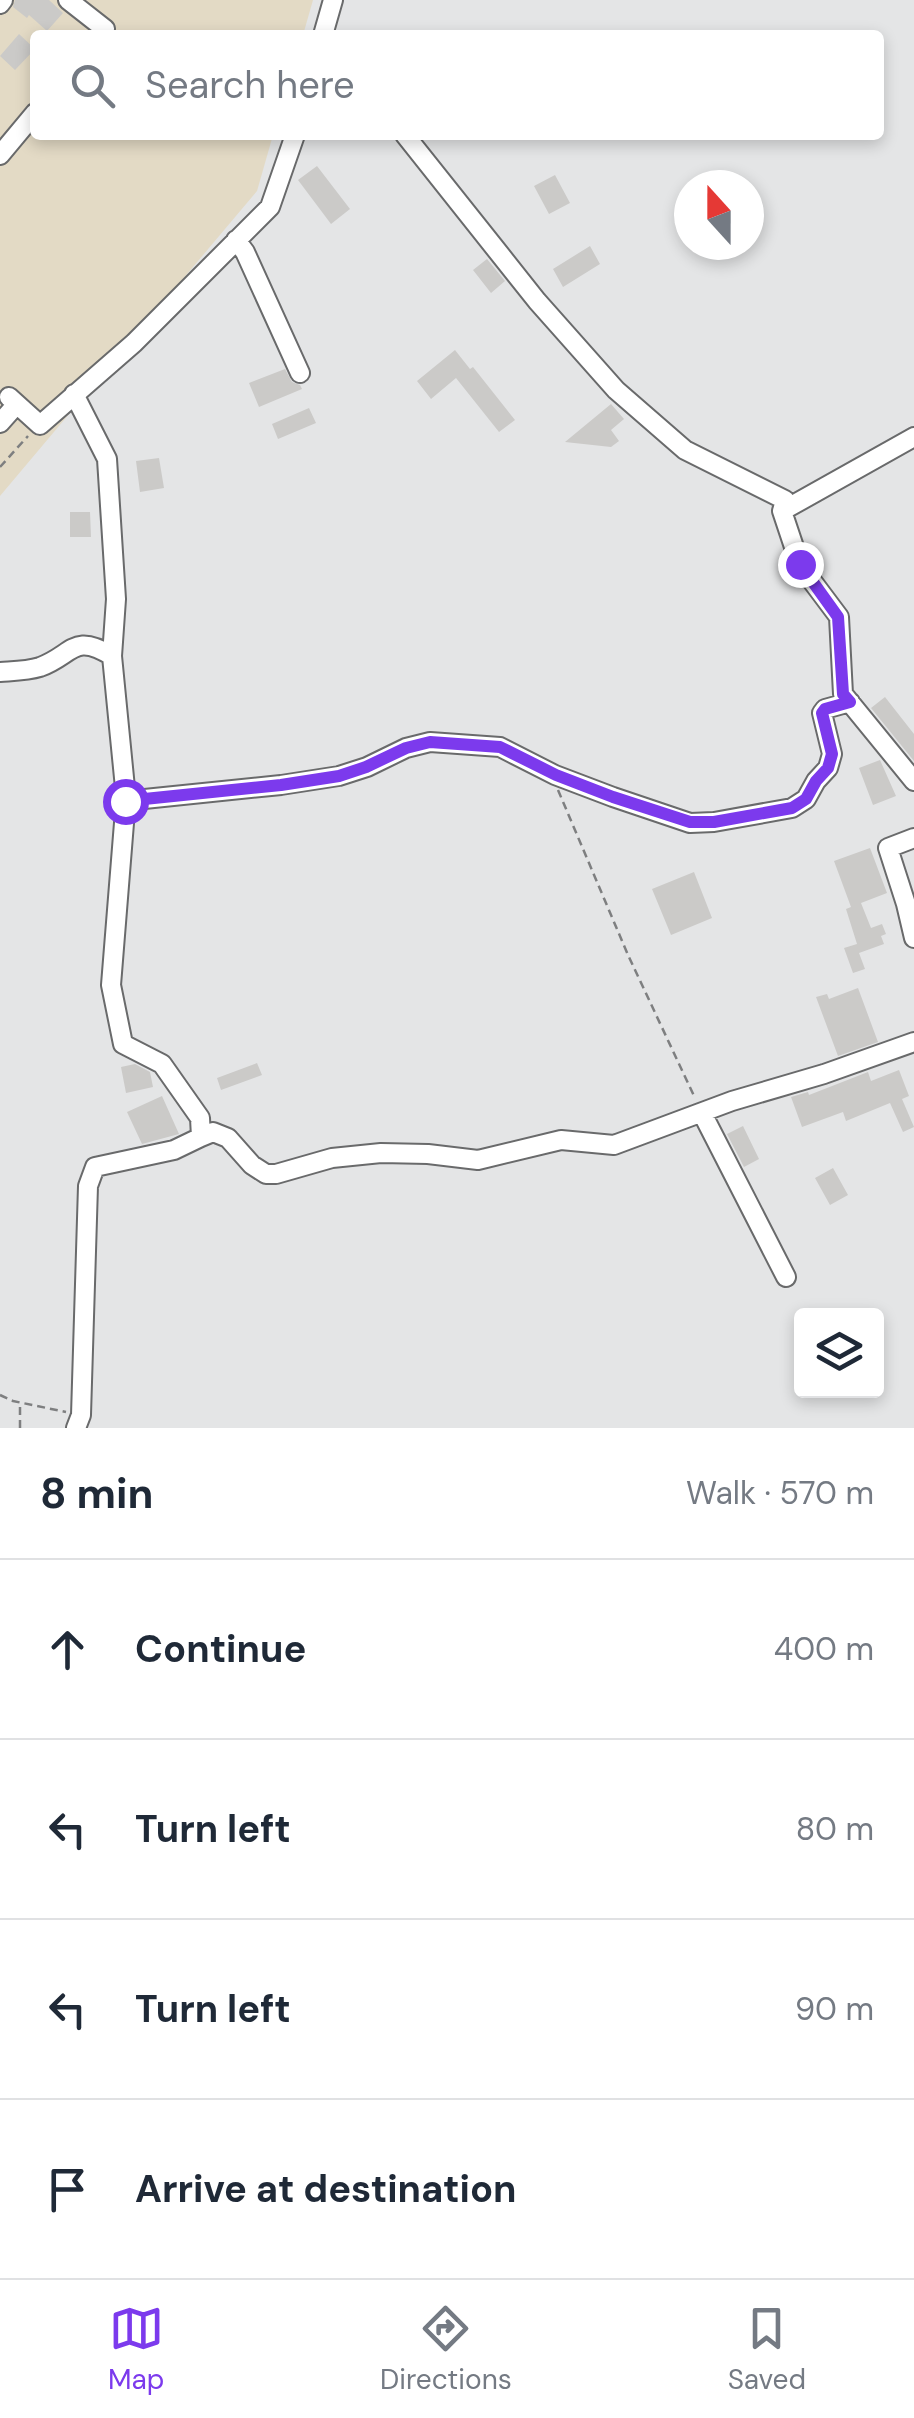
<!DOCTYPE html>
<html lang="en">
<head>
<meta charset="utf-8">
<style>
	body { margin:0; font-family:"DM Sans",sans-serif; background:#f2f2f3; color:#1f2937 }
	.controls { position:absolute; right:30px; bottom:30px; display:grid; overflow:hidden; border-radius:10px; box-shadow:0 5px 15px #0003 }
	.controls button { width:90px; height:90px; display:grid; place-items:center; padding:0; border:0; border-bottom:2px solid #e0e1e3; background:#fff; color:#1f2937; font:50px sans-serif }
	.compass { position:absolute; left:674px; top:170px; width:90px; height:90px; border-radius:50%; background:#fff; box-shadow:0 5px 15px #0003; rotate:339deg }
	.stop { position:absolute; width:30px; height:30px; margin:-22px; border:8px solid #7c3aed; border-radius:50%; background:#fff }
	.stop.end { background:#7c3aed; border-color:#fff; box-shadow:0 2px 10px #0008 }
	.list { margin:0; padding:0; list-style:none }
	h2 { display:flex; justify-content:space-between; align-items:center; height:130px; margin:0; padding:0 40px; font-size:42px }
	h2 small { font-size:32px; font-weight:400; color:#747a83 }
	.list li { display:grid; grid-template-columns:65px 1fr auto; gap:30px; align-items:center; box-sizing:border-box; height:180px; padding:0 40px; border-top:2px solid #e0e1e3 }
	.list b { display:block; font-size:38px; white-space:nowrap }
	.list em { font-size:32px; font-style:normal; color:#747a83 }
	.icon { flex:none; width:55px; height:55px; fill:none; stroke:currentColor; stroke-width:2; stroke-linecap:round; stroke-linejoin:round }
	.map { position:relative; flex:none; width:914px; height:1428px; overflow:hidden }
	.search { position:absolute; background:#fff; box-shadow:0 5px 15px #0003; left:30px; right:30px; top:30px; height:110px; display:flex; align-items:center; gap:25px; box-sizing:border-box; padding:0 35px; border-radius:10px; color:#747a83; font-size:38px }
	.sheet { height:850px; background:#fff }
	nav { display:flex; justify-content:space-around; align-items:center; box-sizing:border-box; height:140px; border-top:2px solid #e0e1e3; background:#fff; font-size:28px; color:#747a83 }
	nav a { display:grid; justify-items:center; gap:5px }
	nav .on { color:#7c3aed }
	.map>svg:first-child { display:block }
	.commercial { fill:#e3dac5 }
	.building { fill:#cbcac8 }
	.lines { fill:none; stroke-linecap:round; stroke-linejoin:round }
	.minor-casing { stroke:#696a6b; stroke-width:22 }
	.path { stroke:#7e7f80; stroke-width:2.5; stroke-dasharray:8 5; stroke-linecap:butt }
	.minor { stroke:#fff; stroke-width:18 }
	.route { stroke:#7c3aed; stroke-width:12 }
</style>
</head>
<body>
<div class="map">
<svg width="914" height="1428" viewBox="0 0 914 1428">
	<rect width="100%" height="100%" fill="#e4e5e6"/>
	<path class="commercial" d="M0 0H313L303 35H35V135H273L257 191 0 496Z"/>
	<path class="building" d="M15 0H49L63 13 47 31 29 15 27 18 13 7Z
		M19 34 35 49 15 70 0 56Z
		M317 166 350 209 331 224 298 180Z
		M555 175 570 203 549 214 534 186Z
		M590 246 600 264 563 287 553 269Z
		M487 259 505 281 491 293 473 270Z
		M455 350 470 369 473 367 515 420 499 432 456 378 431 399 417 381Z
		M285 369 292 382 300 385 302 389 259 407 249 383Z
		M611 404 624 419 611 430 619 441 611 447 565 442Z
		M309 408 316 423 278 439 272 424Z
		M159 458 164 488 140 492 136 461Z
		M70 512H90L91 537H70Z
		M885 697 914 734V761L871 708Z
		M880 760 896 796 873 805 859 768Z
		M870 848 887 893 861 903 871 928 882 924 886 934 881 936 884 944 859 953 865 969 853 973 844 948 857 944 846 909 851 907 834 861Z
		M694 872 712 918 671 935 652 889Z
		M858 988 878 1042 838 1056 816 997 827 994 829 999Z
		M257 1063 262 1075 221 1090 217 1078Z
		M135 1064 150 1072 153 1087 126 1093 121 1067Z
		M899 1070 909 1096 902 1099 914 1127 903 1132 890 1103 846 1121 843 1112 802 1127 791 1097 808 1092 809 1095 868 1072 871 1081Z
		M162 1096 179 1134 142 1144 127 1112Z
		M743 1126 759 1159 744 1167 727 1134Z
		M833 1168 848 1195 830 1205 815 1178Z"/>
	<g class="lines">
		<defs>
			<path id="minor" d="M68 0 105 29 100 35
				M0 4 3 0
				M323 35 333 0
				M405 135 537 301 616 390 685 450 785 500 782 511 800 565 839 617 843 694 914 781
				M0 155 35 113
				M236 240 245 252 300 373
				M74 394 107 459 116 599 112 656 126 798 111 985 123 1044 162 1064 200 1118 201 1137 174 1150 95 1167 88 1186 81 1415 76 1428
				M9 397 40 425 134 343 270 207 295 135
				M0 423 16 405
				M782 511 914 437
				M0 672C13 671 27 671 40 667 73 655 73 632 112 656
				M125 801 281 785 339 776 367 767 406 748 430 742 500 747 555 775 613 797 690 823 714 822 792 808 806 799 816 781 828 768 832 754 822 713 825 709 850 702
				M914 838 888 848 906 904 914 938
				M702 1113 786 1277
				M201 1137 213 1132 228 1138 252 1165 266 1174H276L332 1158 381 1153 428 1154 478 1160 561 1140 614 1145 732 1101 824 1074 914 1042"/>
		</defs>
		<use href="#minor" class="minor-casing"/>
		<path class="path" d="M0 467 28 436
			M558 790 628 955 695 1098
			M0 1395 13 1401 66 1412
			M20 1428V1404"/>
		<use href="#minor" class="minor"/>
	</g>
	<g class="lines">
		<path class="route" d="M125 801 281 785 339 776 366 767 406 748 430 742 500 747 556 775 613 797 690 822H714L792 808 806 799 816 781 828 768 832 754 822 713 825 709 850 702 843 694 838 617 800 564"/>
	</g>
</svg>
<div class="controls">
<button><svg class="icon" aria-label="layers" viewBox="0 0 24 24"><path d="M12 4l9 5-9 5-9-5zM3 14l9 5 9-5"/></svg></button>
</div>
<svg class="compass" viewBox="-18 -18 36 36"><path d="M0-13l5 13h-10z" fill="#e53935"/><path d="M0 13l5-13h-10z" fill="#747a83"/></svg>
<div class="stop" style="left:125px;top:801px"></div>
<div class="stop end" style="left:800px;top:564px"></div>
<div class="search"><svg class="icon" aria-label="search" viewBox="0 0 24 24"><circle cx="10" cy="10" r="6"/><path d="M15 15l6 6"/></svg>Search here</div>
</div>
<section class="sheet">
<h2>8 min<small>Walk · 570 m</small></h2>
<ul class="list">
<li><svg class="icon" aria-label="ahead" viewBox="0 0 24 24"><path d="M12 20V5M6 11l6-6 6 6"/></svg><div><b>Continue</b></div><em>400 m</em></li>
<li><svg class="icon" aria-label="left" viewBox="0 0 24 24"><path d="M17 20v-9H6M10 6l-5 5 5 5"/></svg><div><b>Turn left</b></div><em>80 m</em></li>
<li><svg class="icon" aria-label="left" viewBox="0 0 24 24"><path d="M17 20v-9H6M10 6l-5 5 5 5"/></svg><div><b>Turn left</b></div><em>90 m</em></li>
<li><svg class="icon" aria-label="arrive" viewBox="0 0 24 24"><path d="M6 21V4h12l-3 4 3 4H6"/></svg><div><b>Arrive at destination</b></div></li>
</ul>
</section>
<nav>
<a class="on"><svg class="icon" aria-label="map" viewBox="0 0 24 24"><path d="M3 6l6-2 6 2 6-2v14l-6 2-6-2-6 2zM9 4v14M15 6v14"/></svg>Map</a>
<a><svg class="icon" aria-label="directions" viewBox="0 0 24 24"><path d="M12 3l9 9-9 9-9-9zM9 14v-3h6M13 9l2 2-2 2"/></svg>Directions</a>
<a><svg class="icon" aria-label="saved" viewBox="0 0 24 24"><path d="M7 4h10v16l-5-4-5 4z"/></svg>Saved</a>
</nav>
</body>
</html>
